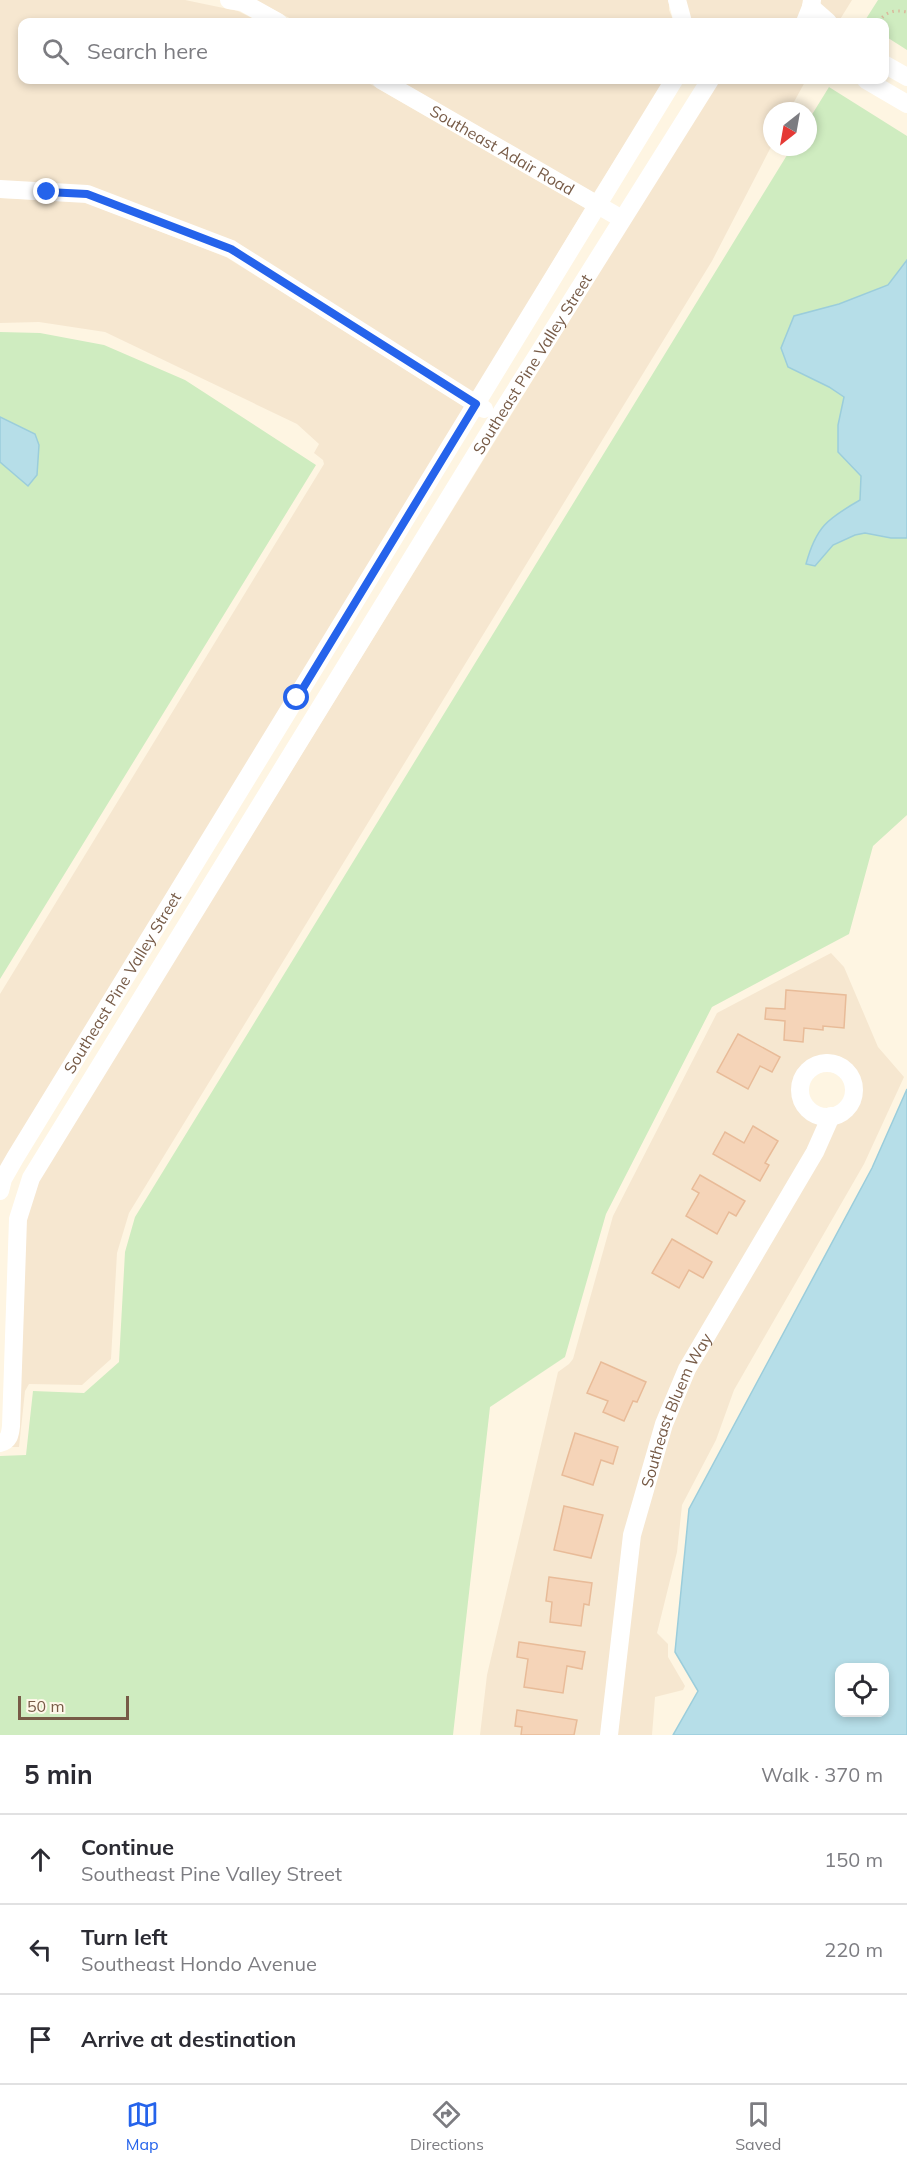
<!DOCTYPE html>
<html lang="en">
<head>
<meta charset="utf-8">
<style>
	body { margin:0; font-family:Mulish,sans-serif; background:#f2f2f3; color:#2b2b33 }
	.controls { position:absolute; right:18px; bottom:18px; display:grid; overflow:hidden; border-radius:12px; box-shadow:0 3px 9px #0003 }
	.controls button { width:54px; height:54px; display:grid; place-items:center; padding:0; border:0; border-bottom:2px solid #e1e1e2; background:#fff; color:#2b2b33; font:30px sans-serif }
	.compass { position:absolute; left:763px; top:102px; width:54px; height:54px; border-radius:50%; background:#fff; box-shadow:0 3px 9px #0003; rotate:211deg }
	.scale { position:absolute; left:18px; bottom:15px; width:111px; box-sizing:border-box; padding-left:6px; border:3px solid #775b47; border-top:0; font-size:16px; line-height:21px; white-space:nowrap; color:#775b47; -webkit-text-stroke:4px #fff8ea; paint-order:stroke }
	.stop { position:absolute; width:18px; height:18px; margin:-14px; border:4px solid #2563eb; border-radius:50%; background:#fff }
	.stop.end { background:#2563eb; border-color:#fff; box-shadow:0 2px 6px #0008 }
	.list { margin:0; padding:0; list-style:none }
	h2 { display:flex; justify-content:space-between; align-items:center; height:78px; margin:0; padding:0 24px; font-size:26px }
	h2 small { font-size:20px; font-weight:400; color:#7c7c81 }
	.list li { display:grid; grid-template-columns:39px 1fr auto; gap:18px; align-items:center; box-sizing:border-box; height:90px; padding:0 24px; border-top:2px solid #e1e1e2 }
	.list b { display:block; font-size:22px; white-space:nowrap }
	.list p { margin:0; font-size:20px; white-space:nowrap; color:#7c7c81 }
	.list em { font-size:20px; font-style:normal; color:#7c7c81 }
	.icon { flex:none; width:33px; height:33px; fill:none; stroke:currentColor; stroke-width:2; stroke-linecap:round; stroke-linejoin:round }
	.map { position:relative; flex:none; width:907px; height:1735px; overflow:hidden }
	.search { position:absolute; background:#fff; box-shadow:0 3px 9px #0003; left:18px; right:18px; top:18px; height:66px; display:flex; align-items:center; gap:15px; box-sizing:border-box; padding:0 21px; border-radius:12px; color:#7c7c81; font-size:22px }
	.sheet { height:348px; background:#fff }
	nav { display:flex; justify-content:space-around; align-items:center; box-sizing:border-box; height:84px; border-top:2px solid #e1e1e2; background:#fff; font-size:16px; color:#7c7c81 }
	nav a { display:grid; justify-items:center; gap:3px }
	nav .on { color:#2563eb }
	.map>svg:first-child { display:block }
	.residential { fill:#f6e7d0 }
	.green { fill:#cfecc0 }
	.water { fill:#b6dee8; stroke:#9bcddb; stroke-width:1.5; fill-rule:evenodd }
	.building { fill:#f5d4b8; stroke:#e8bb98; stroke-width:1.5 }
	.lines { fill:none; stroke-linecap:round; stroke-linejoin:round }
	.path { stroke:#dab79b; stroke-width:3; stroke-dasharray:1.5 4.5; stroke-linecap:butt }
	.minor { stroke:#fff; stroke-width:18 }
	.route { stroke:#2563eb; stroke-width:8 }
	.labels { text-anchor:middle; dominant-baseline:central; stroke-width:4.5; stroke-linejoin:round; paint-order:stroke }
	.street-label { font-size:16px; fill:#775b47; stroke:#fff8ea }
</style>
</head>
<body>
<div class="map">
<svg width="907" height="1735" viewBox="0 0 907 1735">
	<rect width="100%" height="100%" fill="#fef5e2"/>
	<path class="residential" d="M0 0H185L238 11 260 22H22V80H363L585 208 474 393 235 242 88 186 0 181Z
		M255 0H669V10L674 22H297Z
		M684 0H804L797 22H692Z
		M819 0H852L839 21 819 3Z
		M398 80H665L594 193Z
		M718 80H806L789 111H772V145L712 261 129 1213 117 1253 111 1359 82 1385 29 1384 25 1391 19 1447H11L25 1219 38 1181Z
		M0 198 84 202 226 257 465 407 0 1169V994L324 464 323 460 314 453 319 444 297 424 105 332 39 322 0 323Z
		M831 953 844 967 878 1047 904 1077 864 1164 734 1390 716 1440 682 1505 677 1552 657 1633 668 1644V1657L685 1686 683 1690 655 1697 652 1735H617L640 1536 671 1427 694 1372 837 1123 851 1114 859 1102 861 1081 855 1068 839 1056 826 1054 814 1057 804 1063 796 1072 792 1084V1095L795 1106 802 1115 819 1125 808 1148 656 1422 601 1735H480L487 1675 558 1372 569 1364 573 1359 613 1216 717 1013Z"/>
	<path class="green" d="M878 0H907V50L885 36 884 22H864Z
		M829 87 907 136V815L873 846 849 934 712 1007 606 1214 565 1357 490 1407 453 1735H0V1456L26 1455 33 1391 84 1393 119 1362 125 1252 135 1217 792 147H808V121Z
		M0 332 40 333 104 345 185 380 316 465 0 979Z"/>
	<path class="water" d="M907 260V538H891L865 533 855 535 833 545 815 566 806 564C816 527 827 519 860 500L861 476 838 452V425L844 397 829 387 788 367 781 348 794 316 839 304 888 285Z
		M0 417 35 434 39 445 37 475 28 486 0 462Z
		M907 1089V1735H673L698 1691 675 1652 689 1509 872 1168ZM840 1668H884V1712H840Z"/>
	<path class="building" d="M786 990 846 995 844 1028 823 1026V1030L804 1028 803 1042 784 1040 785 1021 765 1019 766 1008 785 1009Z
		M738 1034 780 1057 772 1072 760 1066 748 1089 717 1072Z
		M753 1126 778 1141 765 1163 769 1165 760 1181 713 1154 725 1132 744 1143Z
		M700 1175 745 1201 736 1216 729 1212 717 1234 686 1216 699 1193 692 1189Z
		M672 1239 712 1262 703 1278 689 1270 679 1288 652 1273Z
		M601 1362 646 1382 637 1402 633 1401 624 1421 603 1412 608 1401 587 1393Z
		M575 1433 618 1447 613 1464 601 1460 593 1485 562 1475Z
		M564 1506 603 1515 591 1558 554 1550Z
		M549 1577 592 1583 589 1605 584 1604 581 1626 550 1622 552 1602 546 1601Z
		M519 1642 585 1652 582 1669 567 1666 563 1693 524 1687 528 1659 517 1657Z
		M517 1710 577 1720 574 1735H521L522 1727 515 1726Z"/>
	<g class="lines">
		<path class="path" d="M878 22C886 12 894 9 907 12"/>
		<g class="minor">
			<path d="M229 0 242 2 278 22"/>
			<path d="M677 0 683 22"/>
			<path d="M811 7 828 22"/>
			<path d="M805 22 811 7 812 0"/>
			<path d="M884 64 907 77"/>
			<path id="s1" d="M381 80 622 219"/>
			<path d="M866 80 907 104"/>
			<path d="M0 189 87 194 231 249 484 409"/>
			<circle cx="827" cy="1090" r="27"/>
			<path id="s2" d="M0 1191 3 1179 15 1158 674 80"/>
			<path id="s3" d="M0 1443C9 1441 10 1435 11 1426L18 1219 31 1178 498 418 710 80"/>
			<path id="s4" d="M609 1735 632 1535 664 1424 687 1369 815 1152 831 1116"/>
		</g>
	</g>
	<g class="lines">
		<path class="route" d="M47 192 87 194 231 249 476 404 297 698"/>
	</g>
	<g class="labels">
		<g class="street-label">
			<text stroke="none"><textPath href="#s1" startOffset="140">Southeast Adair Road</textPath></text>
			<text stroke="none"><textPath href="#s3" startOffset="1228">Southeast Pine Valley Street</textPath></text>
			<text stroke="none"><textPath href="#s2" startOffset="242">Southeast Pine Valley Street</textPath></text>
			<text stroke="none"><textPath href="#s4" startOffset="334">Southeast Bluem Way</textPath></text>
		</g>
	</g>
</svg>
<div class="controls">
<button><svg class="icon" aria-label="locate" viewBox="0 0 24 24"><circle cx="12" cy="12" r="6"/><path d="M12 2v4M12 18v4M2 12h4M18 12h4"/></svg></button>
</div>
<svg class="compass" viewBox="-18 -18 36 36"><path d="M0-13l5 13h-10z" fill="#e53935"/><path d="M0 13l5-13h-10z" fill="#7c7c81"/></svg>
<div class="scale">50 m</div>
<div class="stop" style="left:297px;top:698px"></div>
<div class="stop end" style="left:47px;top:192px"></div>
<div class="search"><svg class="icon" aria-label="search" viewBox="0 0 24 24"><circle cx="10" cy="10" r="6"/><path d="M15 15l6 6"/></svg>Search here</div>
</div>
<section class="sheet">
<h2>5 min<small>Walk · 370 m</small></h2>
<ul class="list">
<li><svg class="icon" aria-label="ahead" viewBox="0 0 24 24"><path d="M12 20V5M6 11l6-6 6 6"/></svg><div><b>Continue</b><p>Southeast Pine Valley Street</p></div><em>150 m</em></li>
<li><svg class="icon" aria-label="left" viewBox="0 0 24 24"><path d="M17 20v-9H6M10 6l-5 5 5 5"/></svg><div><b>Turn left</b><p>Southeast Hondo Avenue</p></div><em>220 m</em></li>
<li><svg class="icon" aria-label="arrive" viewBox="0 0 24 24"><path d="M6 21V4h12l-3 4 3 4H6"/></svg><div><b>Arrive at destination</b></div></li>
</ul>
</section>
<nav>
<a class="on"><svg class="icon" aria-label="map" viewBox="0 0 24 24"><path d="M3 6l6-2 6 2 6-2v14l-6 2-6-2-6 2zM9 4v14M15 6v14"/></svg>Map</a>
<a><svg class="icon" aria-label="directions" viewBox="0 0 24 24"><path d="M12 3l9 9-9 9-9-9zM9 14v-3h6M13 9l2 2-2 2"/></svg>Directions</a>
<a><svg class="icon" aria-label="saved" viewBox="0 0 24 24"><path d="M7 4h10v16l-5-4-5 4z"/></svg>Saved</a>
</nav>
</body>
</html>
